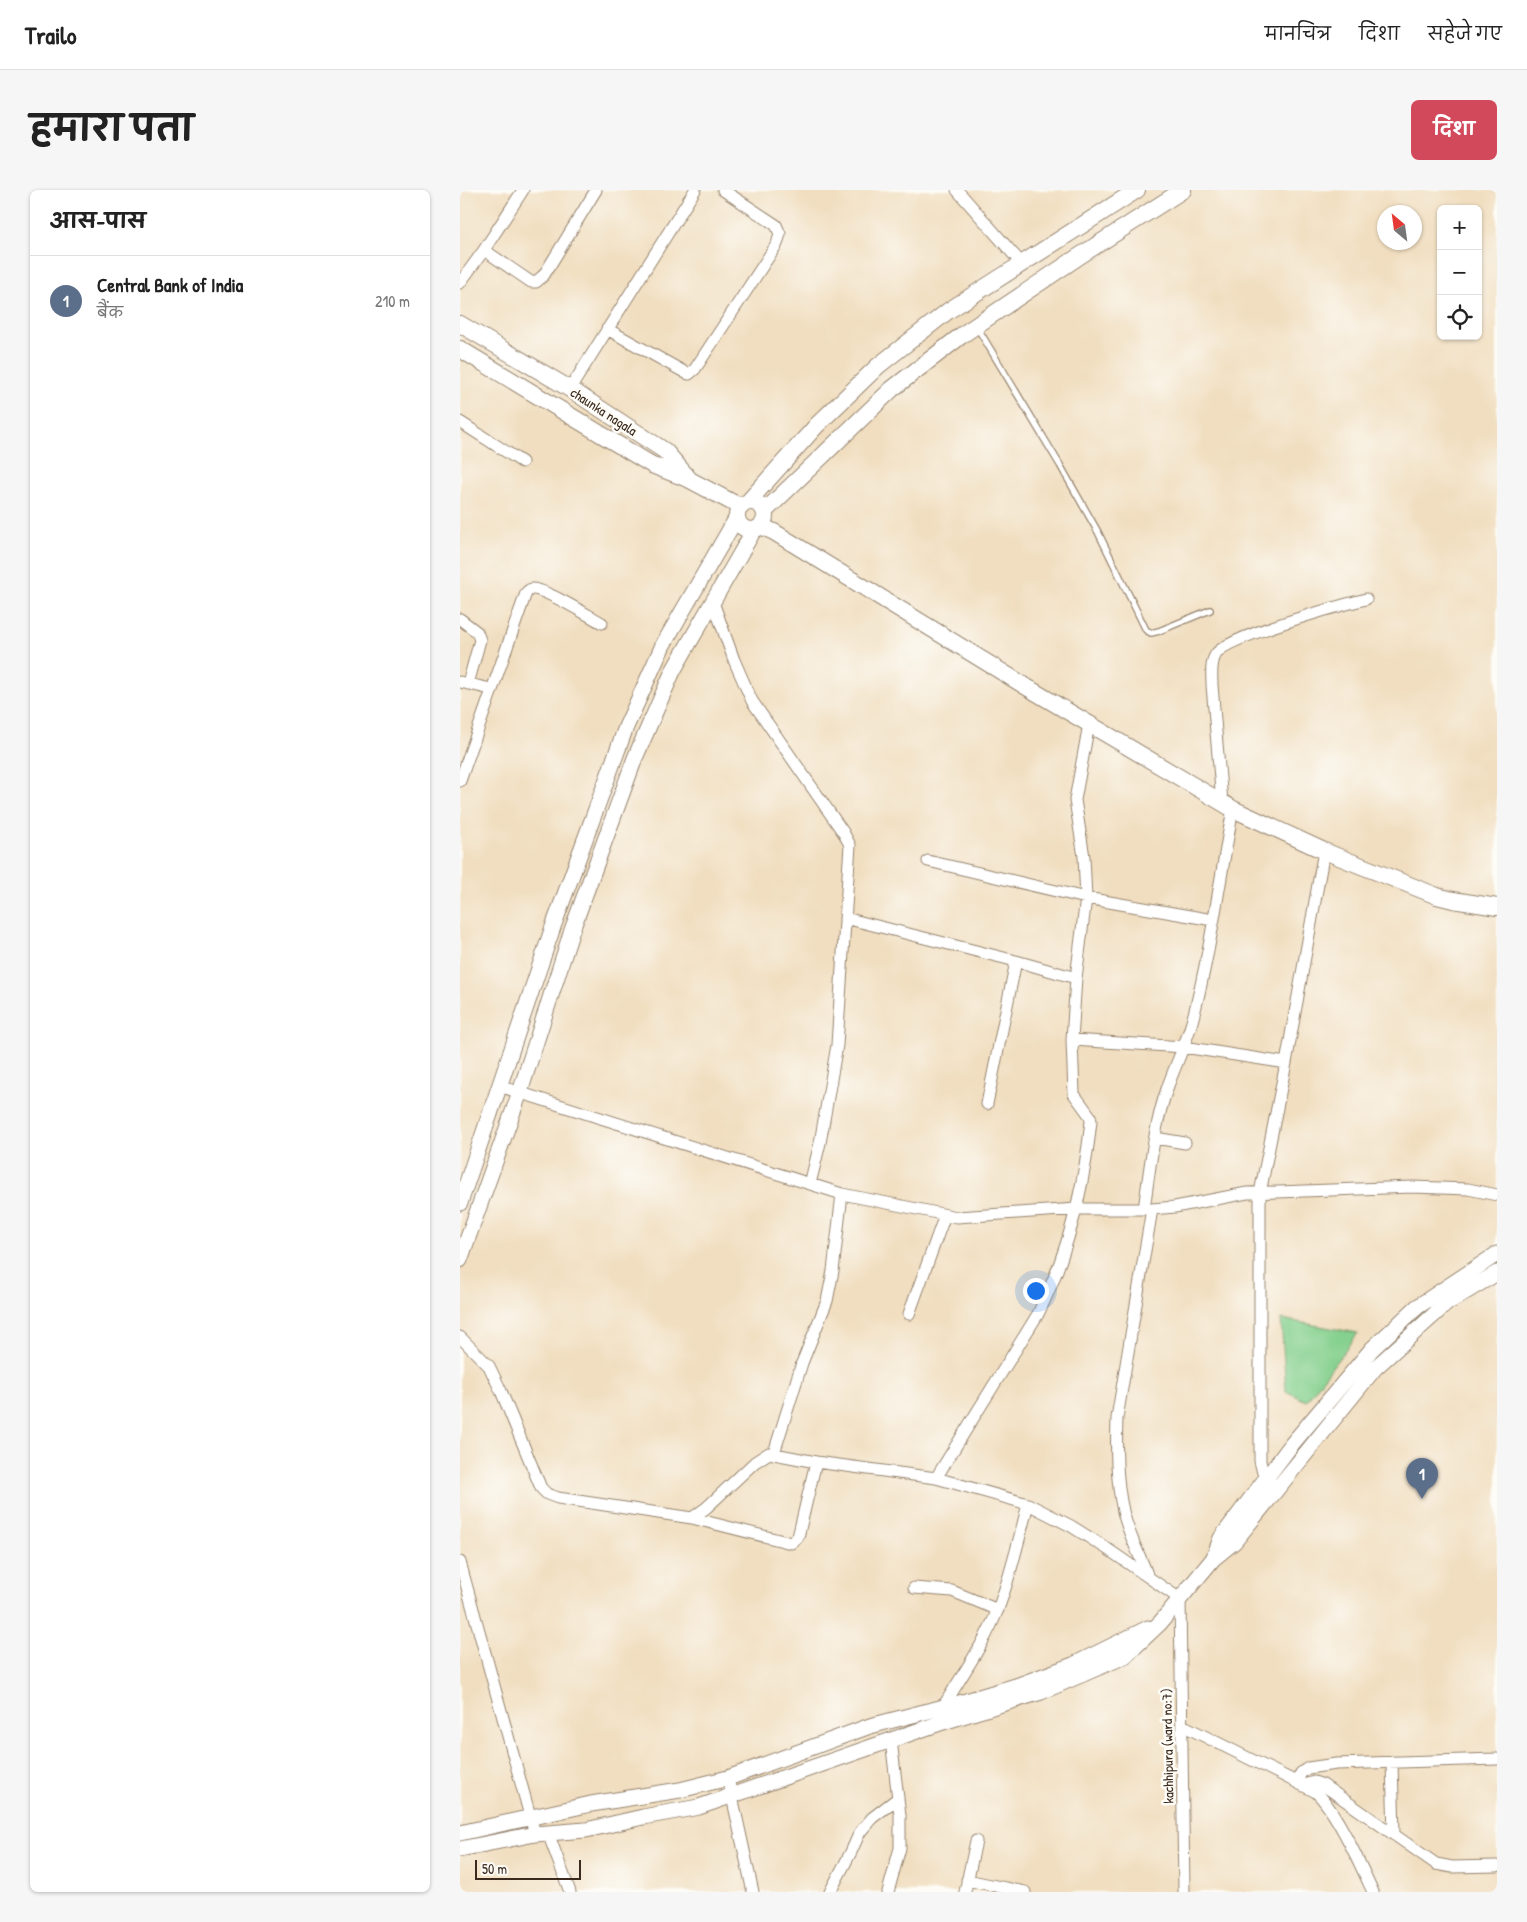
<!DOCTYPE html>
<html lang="hi">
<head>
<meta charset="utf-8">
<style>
	body { margin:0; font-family:"Patrick Hand","Playpen Sans Deva",sans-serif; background:#f6f6f6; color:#222 }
	.controls { position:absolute; right:15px; top:15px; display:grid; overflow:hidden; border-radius:8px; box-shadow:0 1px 4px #0004 }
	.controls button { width:45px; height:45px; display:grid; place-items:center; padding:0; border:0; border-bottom:1px solid #e0e0e0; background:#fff; color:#222; font:25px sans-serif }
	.compass { position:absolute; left:917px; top:15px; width:45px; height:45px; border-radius:50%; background:#fff; box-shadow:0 1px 4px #0004; rotate:331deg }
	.scale { position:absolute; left:15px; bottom:12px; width:106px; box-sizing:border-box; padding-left:5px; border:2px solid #3b2a1e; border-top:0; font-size:14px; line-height:18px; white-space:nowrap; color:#3b2a1e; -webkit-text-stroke:4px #fdfcf7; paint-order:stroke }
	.you { position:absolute; left:575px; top:1100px; width:18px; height:18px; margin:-12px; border:4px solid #fff; border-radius:50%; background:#1a73e8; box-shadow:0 0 0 8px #1a73e833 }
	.badge { display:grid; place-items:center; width:32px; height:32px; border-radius:50%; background:#d1495b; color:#fff; font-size:16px; font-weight:700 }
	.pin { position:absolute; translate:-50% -41px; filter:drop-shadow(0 1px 2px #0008) }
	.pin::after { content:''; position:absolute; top:26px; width:18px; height:15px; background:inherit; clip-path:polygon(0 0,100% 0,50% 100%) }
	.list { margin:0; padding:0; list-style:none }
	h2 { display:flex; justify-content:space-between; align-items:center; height:65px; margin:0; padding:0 20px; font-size:21px }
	h2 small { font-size:16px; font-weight:400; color:#767676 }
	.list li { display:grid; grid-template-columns:32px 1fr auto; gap:15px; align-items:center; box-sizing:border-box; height:90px; padding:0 20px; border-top:1px solid #e0e0e0 }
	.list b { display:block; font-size:19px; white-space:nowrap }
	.list p { margin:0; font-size:16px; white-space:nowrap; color:#767676 }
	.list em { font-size:16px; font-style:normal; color:#767676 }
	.icon { flex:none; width:28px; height:28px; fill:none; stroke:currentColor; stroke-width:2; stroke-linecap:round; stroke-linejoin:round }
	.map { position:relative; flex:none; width:1037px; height:1702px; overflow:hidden; border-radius:8px }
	header { display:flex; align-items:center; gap:30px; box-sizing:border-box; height:70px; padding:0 25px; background:#fff; border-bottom:1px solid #e0e0e0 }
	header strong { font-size:24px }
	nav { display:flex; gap:28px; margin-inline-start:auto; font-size:18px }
	.intro { display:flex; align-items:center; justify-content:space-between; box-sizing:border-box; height:120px; padding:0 30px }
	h1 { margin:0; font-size:35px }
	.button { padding:12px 22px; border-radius:8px; background:#d1495b; color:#fff; font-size:18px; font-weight:700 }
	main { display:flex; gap:30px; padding:0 30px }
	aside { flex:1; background:#fff; border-radius:8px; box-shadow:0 1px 4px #0004 }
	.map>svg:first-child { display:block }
	.green { fill:#85d08e; stroke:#607d56 }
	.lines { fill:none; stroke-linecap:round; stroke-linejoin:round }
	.service-casing { stroke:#96846f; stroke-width:8 }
	.minor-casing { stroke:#96846f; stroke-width:13 }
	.tertiary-casing { stroke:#96846f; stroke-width:17 }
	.secondary-casing { stroke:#96846f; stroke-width:18 }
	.service { stroke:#fff; stroke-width:5.5 }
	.minor { stroke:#fff; stroke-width:11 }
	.tertiary { stroke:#fff; stroke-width:15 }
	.secondary { stroke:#fff; stroke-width:16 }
	.labels { text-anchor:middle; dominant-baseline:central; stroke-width:5; stroke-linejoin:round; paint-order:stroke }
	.street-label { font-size:14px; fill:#3b2a1e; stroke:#fdfcf7 }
</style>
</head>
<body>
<header>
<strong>Trailo</strong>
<nav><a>मानचित्र</a><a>दिशा</a><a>सहेजे गए</a></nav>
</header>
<div class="intro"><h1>हमारा पता</h1><a class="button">दिशा</a></div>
<main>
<aside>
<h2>आस-पास<small></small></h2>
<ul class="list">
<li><span class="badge" style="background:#5c6f8a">1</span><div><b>Central Bank of India</b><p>बैंक</p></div><em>210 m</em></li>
</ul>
</aside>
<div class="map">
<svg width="1037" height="1702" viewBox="0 0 1037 1702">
	<rect width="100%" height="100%" fill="#fdfcf7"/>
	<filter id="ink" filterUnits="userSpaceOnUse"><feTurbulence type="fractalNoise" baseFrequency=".02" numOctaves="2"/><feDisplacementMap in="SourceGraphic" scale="10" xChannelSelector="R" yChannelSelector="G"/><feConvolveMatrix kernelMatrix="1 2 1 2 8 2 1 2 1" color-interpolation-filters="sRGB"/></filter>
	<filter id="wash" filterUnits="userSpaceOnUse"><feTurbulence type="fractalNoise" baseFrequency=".0096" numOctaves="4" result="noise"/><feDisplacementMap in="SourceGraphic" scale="20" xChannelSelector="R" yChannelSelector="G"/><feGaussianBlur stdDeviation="1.12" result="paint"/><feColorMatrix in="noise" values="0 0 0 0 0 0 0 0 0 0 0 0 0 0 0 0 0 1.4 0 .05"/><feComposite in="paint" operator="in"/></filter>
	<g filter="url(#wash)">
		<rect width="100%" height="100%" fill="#f1dec0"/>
		<path class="green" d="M821 1129 898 1143 846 1211 826 1201Z"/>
	</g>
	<g filter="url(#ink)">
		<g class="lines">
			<defs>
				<path id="service" d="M517 137 600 275 638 342 686 440 691 443 699 441 750 420"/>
				<path id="minor" d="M497 0 562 74
					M24 60 71 92H76L84 85 136 0
					M0 93 24 60 63 0
					M147 139 226 183 229 184 235 179 317 54 320 44 316 35 263 0
					M110 199 235 0
					M0 232 62 272
					M253 412 274 470 292 511 383 642 390 655 377 855 360 953 350 994
					M0 429 17 442 20 450 8 494
					M0 492 31 499
					M0 591 66 403C69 400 69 399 73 399 85 399 129 426 142 433
					M762 612 752 495C752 485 750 473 756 464 766 447 882 415 906 409
					M468 671 626 708 753 730
					M385 728 556 771 527 914
					M556 771 616 788
					M612 850 724 857 826 873
					M39 896 382 1004 497 1027 617 1019H692L715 1017 787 1003 952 997 1008 999 1037 1005
					M695 948 725 953
					M684 1019C690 978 694 935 708 896 716 873 727 852 733 828 751 759 760 688 773 619
					M449 1124 485 1025
					M0 1147 29 1176 41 1201 81 1298 87 1304 98 1308 232 1328 331 1353 338 1347 356 1272
					M314 1263 342 1173 367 1111 373 1081 382 1004
					M476 1288 578 1124C608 1064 624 998 631 931L630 926 614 904 612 850 616 788 626 708 624 667 615 610 629 534
					M811 1292 803 1283 800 1271V1003L826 873 864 661
					M232 1328 246 1318 295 1272 309 1263 356 1272 476 1288 568 1314 611 1336 646 1358 720 1409 724 1702
					M0 1372 75 1644
					M688 1387C680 1365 668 1344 663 1321 656 1290 656 1259 657 1228L692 1019
					M454 1398 492 1401 538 1420
					M483 1521V1517C502 1485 525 1453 538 1419 551 1385 559 1349 568 1314
					M722 1535 856 1602C877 1622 900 1674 913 1702
					M932 1572 934 1645
					M268 1588 293 1702
					M837 1591 841 1583 848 1578 876 1574 1037 1569
					M843 1595 854 1592 863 1595 976 1674 992 1677 1037 1676
					M88 1643 110 1702
					M507 1690 565 1702
					M370 1702 391 1662 400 1642 412 1628 438 1608
					M428 1702 440 1658V1625L431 1550
					M505 1702 516 1651"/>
				<path id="tertiary" d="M0 1013 93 737 166 537 203 455 277 327
					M0 1070 60 902 112 740 175 568 213 481 294 340
					M754 1367 761 1348 832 1254 912 1159 957 1117 1037 1064
					M0 1643 131 1614 220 1600 268 1588 410 1536 503 1512 556 1496 613 1475 688 1438
					M0 1659 75 1644 126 1640 183 1627 239 1617 483 1532 581 1502 665 1466 700 1433 753 1369 774 1352 915 1178 987 1113 1037 1083"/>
				<path id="secondary" d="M0 134 110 199 205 261 230 290 281 317
					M0 159 192 275 228 289
					M277 326a14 14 0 1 1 28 0a14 14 0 1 1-28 0Z
					M288 312 357 235 418 176 488 121 677 0
					M305 321 432 199 502 145 618 67 723 0
					M301 336 314 342 565 496 773 619 864 661 977 706 993 710 1037 717"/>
			</defs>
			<use href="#service" class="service-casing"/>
			<use href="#minor" class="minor-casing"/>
			<use href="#tertiary" class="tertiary-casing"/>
			<use href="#secondary" class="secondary-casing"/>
			<use href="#service" class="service"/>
			<use href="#minor" class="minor"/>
			<use href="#tertiary" class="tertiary"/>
			<use href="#secondary" class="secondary"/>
		</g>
	</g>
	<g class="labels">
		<g class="street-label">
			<text transform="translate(144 221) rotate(33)">chaunka nagala</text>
			<text transform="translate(707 1556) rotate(-91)">kachhipura (ward no:7)</text>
		</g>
	</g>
</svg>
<div class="controls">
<button>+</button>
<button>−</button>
<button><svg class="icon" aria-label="locate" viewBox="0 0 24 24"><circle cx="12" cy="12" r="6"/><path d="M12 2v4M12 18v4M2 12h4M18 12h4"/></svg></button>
</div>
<svg class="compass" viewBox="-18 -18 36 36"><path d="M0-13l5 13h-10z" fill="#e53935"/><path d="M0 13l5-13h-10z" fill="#767676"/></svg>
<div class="scale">50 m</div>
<div class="you"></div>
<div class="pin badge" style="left:962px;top:1309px;background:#5c6f8a">1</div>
</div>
</main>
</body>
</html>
